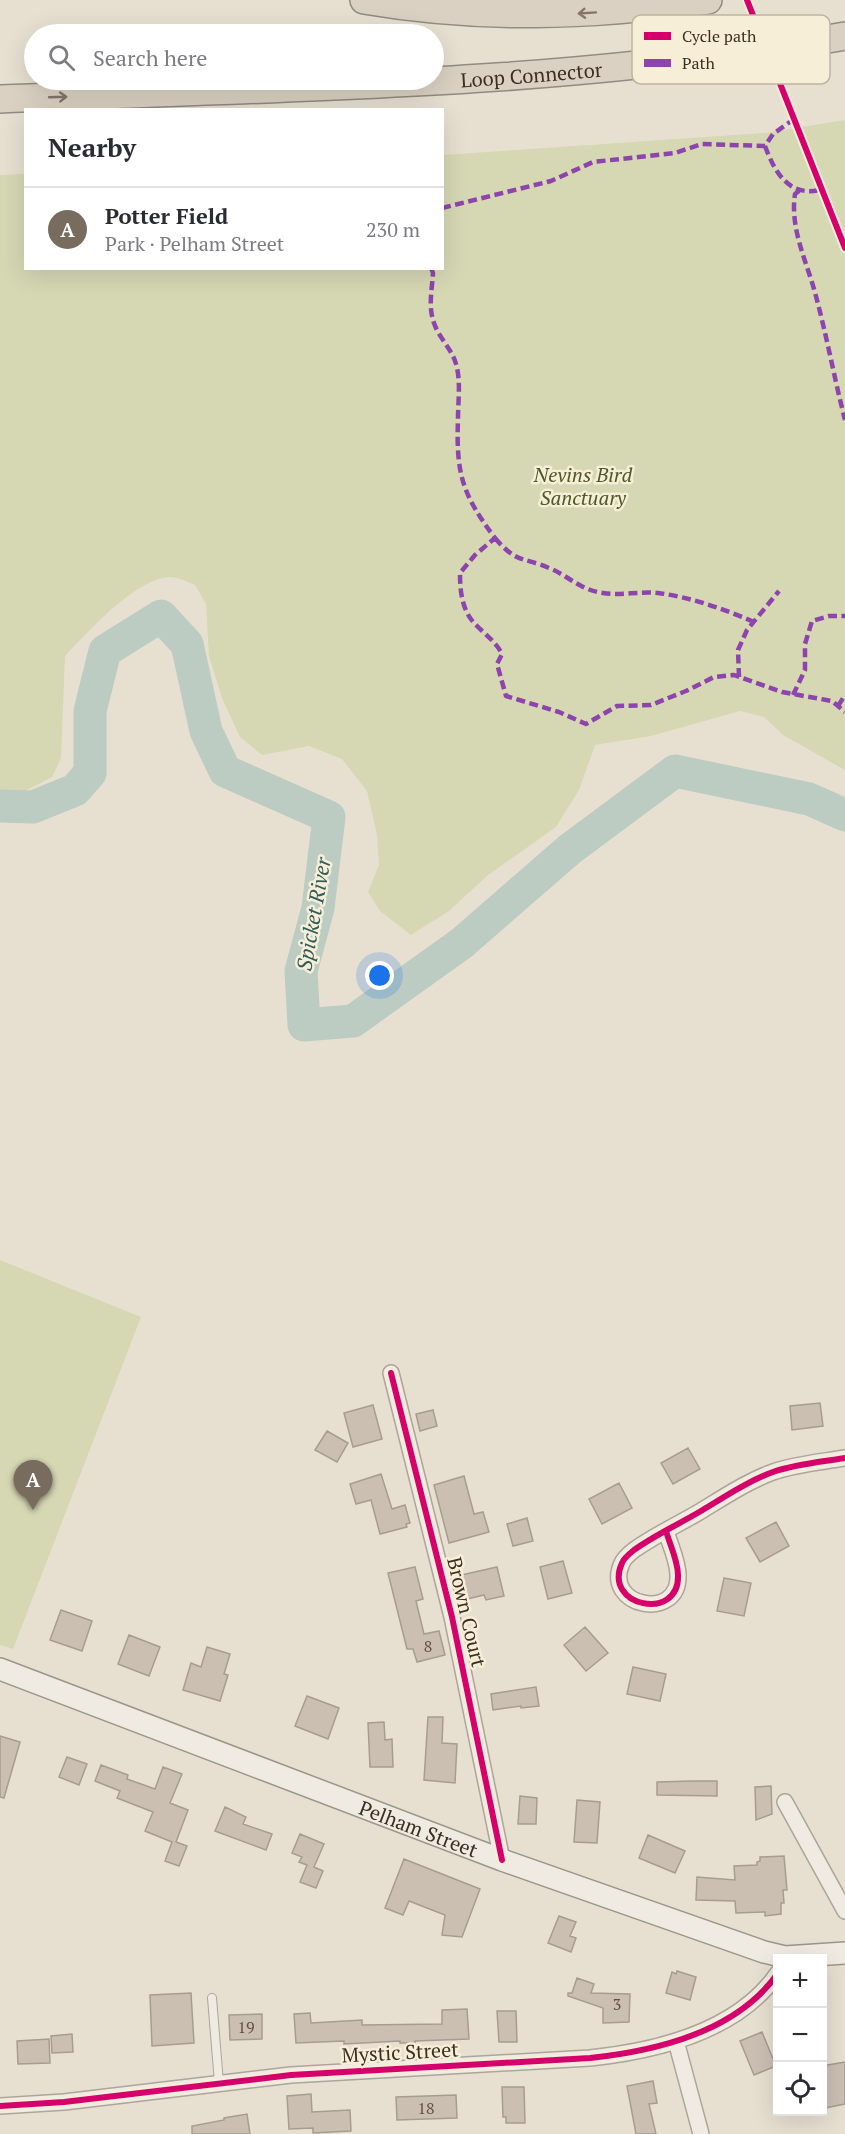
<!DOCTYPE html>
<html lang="en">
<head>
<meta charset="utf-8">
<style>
	body { margin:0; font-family:"PT Serif",serif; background:#f2f2f3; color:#2b2b33 }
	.controls { position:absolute; right:18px; bottom:18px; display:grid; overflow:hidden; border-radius:0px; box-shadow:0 6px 24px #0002 }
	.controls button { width:54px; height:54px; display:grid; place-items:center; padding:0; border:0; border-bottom:2px solid #e1e1e2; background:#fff; color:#2b2b33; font:30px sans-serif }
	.you { position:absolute; left:380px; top:976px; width:21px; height:21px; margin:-15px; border:4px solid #fff; border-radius:50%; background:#1a73e8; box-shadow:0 0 0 9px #1a73e833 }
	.badge { display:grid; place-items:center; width:39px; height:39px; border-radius:50%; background:#786c5e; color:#fff; font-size:20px; font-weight:700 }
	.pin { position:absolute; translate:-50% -50px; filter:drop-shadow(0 2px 3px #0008) }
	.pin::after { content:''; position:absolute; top:32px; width:21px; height:18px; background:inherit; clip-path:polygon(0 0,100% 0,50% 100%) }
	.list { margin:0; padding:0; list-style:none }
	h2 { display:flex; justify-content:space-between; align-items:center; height:78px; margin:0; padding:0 24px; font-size:26px }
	h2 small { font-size:20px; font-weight:400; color:#7c7c81 }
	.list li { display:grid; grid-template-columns:39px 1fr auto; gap:18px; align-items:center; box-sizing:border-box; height:84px; padding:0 24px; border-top:2px solid #e1e1e2 }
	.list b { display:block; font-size:22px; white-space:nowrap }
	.list p { margin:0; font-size:20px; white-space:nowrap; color:#7c7c81 }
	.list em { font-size:20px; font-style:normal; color:#7c7c81 }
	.icon { flex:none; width:33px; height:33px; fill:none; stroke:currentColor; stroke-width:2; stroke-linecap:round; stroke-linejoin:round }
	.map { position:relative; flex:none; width:845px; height:2134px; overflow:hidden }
	.search { position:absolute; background:#fff; box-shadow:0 6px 24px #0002; left:24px; top:24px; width:420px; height:66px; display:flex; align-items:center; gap:15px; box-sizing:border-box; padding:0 21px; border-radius:33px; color:#7c7c81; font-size:22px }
	.panel { position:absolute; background:#fff; box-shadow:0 6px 24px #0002; left:24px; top:108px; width:420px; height:162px; border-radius:0px }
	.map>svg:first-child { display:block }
	.green { fill:#d6d7b3 }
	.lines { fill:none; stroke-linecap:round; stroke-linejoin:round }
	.river { stroke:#bcccc2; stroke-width:33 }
	.building { fill:#cbbfb2; stroke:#a89c90; stroke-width:1.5 }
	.lane-casing { stroke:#ada599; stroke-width:10 }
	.street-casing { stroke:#ada599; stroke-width:18 }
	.secondary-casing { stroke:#9c958a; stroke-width:24 }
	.highway-casing { stroke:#928b80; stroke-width:30 }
	.lane { stroke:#efebe3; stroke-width:8 }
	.street { stroke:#efebe3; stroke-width:15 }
	.secondary { stroke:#efebe3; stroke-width:21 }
	.highway { stroke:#dad1c2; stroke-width:27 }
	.quiet { stroke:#8e44ad; stroke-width:4.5; stroke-dasharray:9 4.5; stroke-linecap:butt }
	.cycleway-casing { stroke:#f7eed8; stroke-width:10 }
	.cycleway { stroke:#d6006c; stroke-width:6 }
	.oneway { stroke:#847769 }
	.labels { text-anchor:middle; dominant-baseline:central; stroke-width:5; stroke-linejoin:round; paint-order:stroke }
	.number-label { font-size:16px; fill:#605244 }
	.street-label { font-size:20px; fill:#3d2e20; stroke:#f7eed8 }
	.park-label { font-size:20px; font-style:italic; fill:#4d5a26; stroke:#f7eed8 }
	.water-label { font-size:21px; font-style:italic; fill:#2f5d5a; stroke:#f7eed8 }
	.key { fill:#f7eed8; stroke:#bfb4a1; stroke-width:1.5 }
	.key-label { font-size:16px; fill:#3d2e20 }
</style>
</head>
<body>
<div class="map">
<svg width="845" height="2134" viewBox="0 0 845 2134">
	<rect width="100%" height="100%" fill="#e7e0d1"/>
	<path class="green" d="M845 120V770L783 735 764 717 740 711 651 736 595 745 579 790 556 827 488 875 449 911 411 935 380 911 368 892 379 865 377 835 367 791 342 759 309 746 262 755 240 737 222 698 209 656 206 604 195 585C188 582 176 576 168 577 133 581 89 631 65 656L61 758 52 777 21 793 0 794V175L25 174 26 268H442L443 155 765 133Z
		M0 1260 141 1317 13 1649 0 1645Z"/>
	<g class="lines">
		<path class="river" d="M0 806 33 807 75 790 90 773V711L105 651 161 616 187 644 206 731 225 771 329 817 318 908 301 971 304 1025 353 1021 462 943 570 849 675 771 809 799 845 815"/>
	</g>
	<path class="building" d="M820 1403 823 1426 792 1430 790 1406Z
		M373 1405 382 1439 353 1447 344 1413Z
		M433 1410 437 1426 420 1431 416 1414Z
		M327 1431 348 1443 337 1462 315 1450Z
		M688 1448 700 1469 673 1484 661 1463Z
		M381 1474 392 1509 405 1505 410 1523 406 1524 407 1527 380 1534 371 1500 356 1504 350 1484Z
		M464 1476 474 1514 483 1512 489 1532 449 1543 434 1485Z
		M619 1483 632 1508 602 1524 589 1499Z
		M527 1518 533 1541 513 1546 507 1524Z
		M776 1522 789 1546 760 1562 746 1538Z
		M563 1561 572 1593 548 1599 540 1567Z
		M415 1567 423 1599 416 1601 424 1634 439 1631 445 1655 417 1662 413 1649H407L388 1573Z
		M497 1567 504 1596 486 1600 484 1595 463 1600 457 1576Z
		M724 1578 751 1583 744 1616 717 1611Z
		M61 1610 92 1621 82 1651 50 1640Z
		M585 1627 608 1653 586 1671 564 1645Z
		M129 1635 160 1647 149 1676 118 1664Z
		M207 1647 230 1654 224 1674 228 1675 220 1701 183 1690 191 1663 201 1667Z
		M633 1667 666 1674 660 1701 627 1694Z
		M536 1687 539 1706 521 1708V1706L493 1710 491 1694Z
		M307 1696 339 1708 328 1739 295 1726Z
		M428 1717H443L442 1743 457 1744 455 1783 424 1780Z
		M384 1722 385 1740 392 1739 393 1767H370L368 1723Z
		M0 1736 20 1742 4 1798 0 1797Z
		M67 1757 87 1764 79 1785 59 1777Z
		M101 1765 128 1775 127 1779 155 1789 163 1767 182 1774 170 1803 188 1810 176 1842 187 1846 179 1866 165 1861 172 1842 145 1831 153 1812 117 1798 120 1791 95 1781Z
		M692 1781H717V1796L657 1795V1782Z
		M771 1786 772 1814 756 1820 755 1787Z
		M520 1796 537 1798 536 1824H518Z
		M577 1800 600 1802 597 1843 574 1842Z
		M225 1807 246 1817 243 1824 272 1834 266 1850 215 1831Z
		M300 1834 324 1844 314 1867 323 1871 316 1888 300 1882 307 1865 299 1862 302 1857 292 1853Z
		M648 1835 685 1851 675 1873 639 1858Z
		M784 1856 787 1890H783L784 1903H781V1914L765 1916V1912L736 1913 735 1901 696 1900 697 1877 735 1880 734 1866 757 1865V1862L760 1861V1857Z
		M404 1859 480 1889 462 1937 442 1935 445 1915 409 1901 403 1915 385 1908Z
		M559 1916 576 1922 570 1936 576 1938 571 1952 548 1943Z
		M677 1971 696 1977 690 2000 666 1993 672 1972 676 1974Z
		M577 1978 594 1984 591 1993 630 1994 629 2022 603 2023V2008L568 1996V1993H572Z
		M191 1993 194 2043 152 2046 150 1995Z
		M467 2009 469 2039 415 2041V2043H400V2041L344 2044V2041L296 2043 294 2014 310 2013 311 2023 362 2020V2025L442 2024V2010Z
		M497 2011H516L517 2042H499Z
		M262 2014V2039L230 2040 229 2015Z
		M762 2032 776 2066 754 2075 740 2041Z
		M72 2034 73 2052 52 2053 51 2036Z
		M49 2039 50 2063 18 2064 17 2041Z
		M845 2062V2104L825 2108 822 2093V2066Z
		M653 2081 657 2103 649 2104 656 2134H636L627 2086Z
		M502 2087H524L525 2123H506V2117H503Z
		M311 2094 312 2112 350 2110 351 2131 313 2133V2128L289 2129 287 2096Z
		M456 2095 457 2118 397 2120 396 2097Z
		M247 2114 250 2134H192V2126L224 2120V2118Z"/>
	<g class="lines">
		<defs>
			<path id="lane" d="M212 1998 219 2083"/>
			<path id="street" d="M391 1373 452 1617 502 1860
				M666 1531C670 1545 678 1561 678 1575 680 1622 602 1607 622 1563 624 1558 629 1554 634 1550 655 1535 679 1524 701 1511 724 1497 748 1481 773 1472 796 1464 821 1462 845 1458
				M785 1802 845 1911
				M676 2041 701 2134
				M0 2106 64 2102 291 2075 590 2058C657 2051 737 2032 778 1973"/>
			<g id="secondary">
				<path id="s1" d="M0 1669 502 1860 764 1952 785 1957 845 1953"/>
			</g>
			<g id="highway">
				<path d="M364 0C480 20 591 16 708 0"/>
				<path id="s2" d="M0 99C282 87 566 86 845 36"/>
			</g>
		</defs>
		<use href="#lane" class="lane-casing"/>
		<use href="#street" class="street-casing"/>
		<use href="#secondary" class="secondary-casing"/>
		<use href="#highway" class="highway-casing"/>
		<use href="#lane" class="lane"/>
		<use href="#street" class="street"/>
		<use href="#secondary" class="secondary"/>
		<use href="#highway" class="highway"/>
		<path class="quiet" d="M765 146C775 173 790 199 823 189
			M799 191 795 194C790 227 805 258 814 289 826 332 834 377 845 420
			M442 208 551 181 593 162 675 153 702 144 765 146 773 134 794 119
			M431 268 433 273C432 290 428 307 434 323 439 338 452 349 456 364 461 381 458 401 458 419 456 474 462 494 495 538L475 555 460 573C460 592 462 612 477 626 486 635 496 642 502 654L497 664 506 696 559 712 586 724 617 706 651 705 686 691 714 677 734 675 782 692 832 701 845 712
			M495 538C516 563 523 557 549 568 569 576 580 590 603 593 621 596 640 591 658 593 690 597 724 609 754 622
			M739 677 738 650 747 630 779 591
			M793 695 805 670V644L812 621 829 616H845
			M838 706 845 695"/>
		<defs>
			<path id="cycleway" d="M747 0 845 248
				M391 1373 452 1617 502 1860
				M666 1531C670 1545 678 1561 678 1575 680 1622 602 1607 622 1563 624 1558 629 1554 634 1550 655 1535 679 1524 701 1511 724 1497 748 1481 773 1472 796 1464 821 1462 845 1458
				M0 2106 64 2102 291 2075 590 2058C657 2051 737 2032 778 1973"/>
		</defs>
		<use href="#cycleway" class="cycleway-casing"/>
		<use href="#cycleway" class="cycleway"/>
	</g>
	<defs><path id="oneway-shaft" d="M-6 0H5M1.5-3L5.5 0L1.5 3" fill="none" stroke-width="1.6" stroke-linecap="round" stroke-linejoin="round" transform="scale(1.5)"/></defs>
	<g class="oneway">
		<use href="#oneway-shaft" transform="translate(587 13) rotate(176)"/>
		<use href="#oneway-shaft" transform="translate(58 97) rotate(-2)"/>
	</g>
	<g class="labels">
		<g class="number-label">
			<text x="428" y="1646">8</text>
			<text x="617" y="2004">3</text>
			<text x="246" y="2027">19</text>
			<text x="426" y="2108">18</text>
		</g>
		<g class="street-label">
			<text stroke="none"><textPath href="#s2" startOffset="532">Loop Connector</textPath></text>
			<text transform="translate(467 1612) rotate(77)">Brown Court</text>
			<text stroke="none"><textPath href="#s1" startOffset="448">Pelham Street</textPath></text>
			<text transform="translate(400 2052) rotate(-3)">Mystic Street</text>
		</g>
		<g class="park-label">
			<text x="583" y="474">Nevins Bird<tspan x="583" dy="23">Sanctuary</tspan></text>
		</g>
		<g class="water-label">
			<text transform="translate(313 914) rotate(-80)">Spicket River</text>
		</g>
	</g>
	<rect x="632" y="15" width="198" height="69" rx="9" class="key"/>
	<rect x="644" y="32" width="27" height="8" fill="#d6006c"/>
	<rect x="644" y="59" width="27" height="8" fill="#8e44ad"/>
	<g class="key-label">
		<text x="682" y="42">Cycle path</text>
		<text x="682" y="69">Path</text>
	</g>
</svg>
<div class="controls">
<button>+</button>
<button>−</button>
<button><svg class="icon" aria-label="locate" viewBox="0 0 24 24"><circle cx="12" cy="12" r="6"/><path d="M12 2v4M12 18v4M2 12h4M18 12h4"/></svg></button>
</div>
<div class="you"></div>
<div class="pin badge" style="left:33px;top:1510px">A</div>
<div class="search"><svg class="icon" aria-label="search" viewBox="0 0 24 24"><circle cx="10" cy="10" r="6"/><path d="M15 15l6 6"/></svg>Search here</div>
<section class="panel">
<h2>Nearby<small></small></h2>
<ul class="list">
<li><span class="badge">A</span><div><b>Potter Field</b><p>Park · Pelham Street</p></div><em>230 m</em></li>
</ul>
</section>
</div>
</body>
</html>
